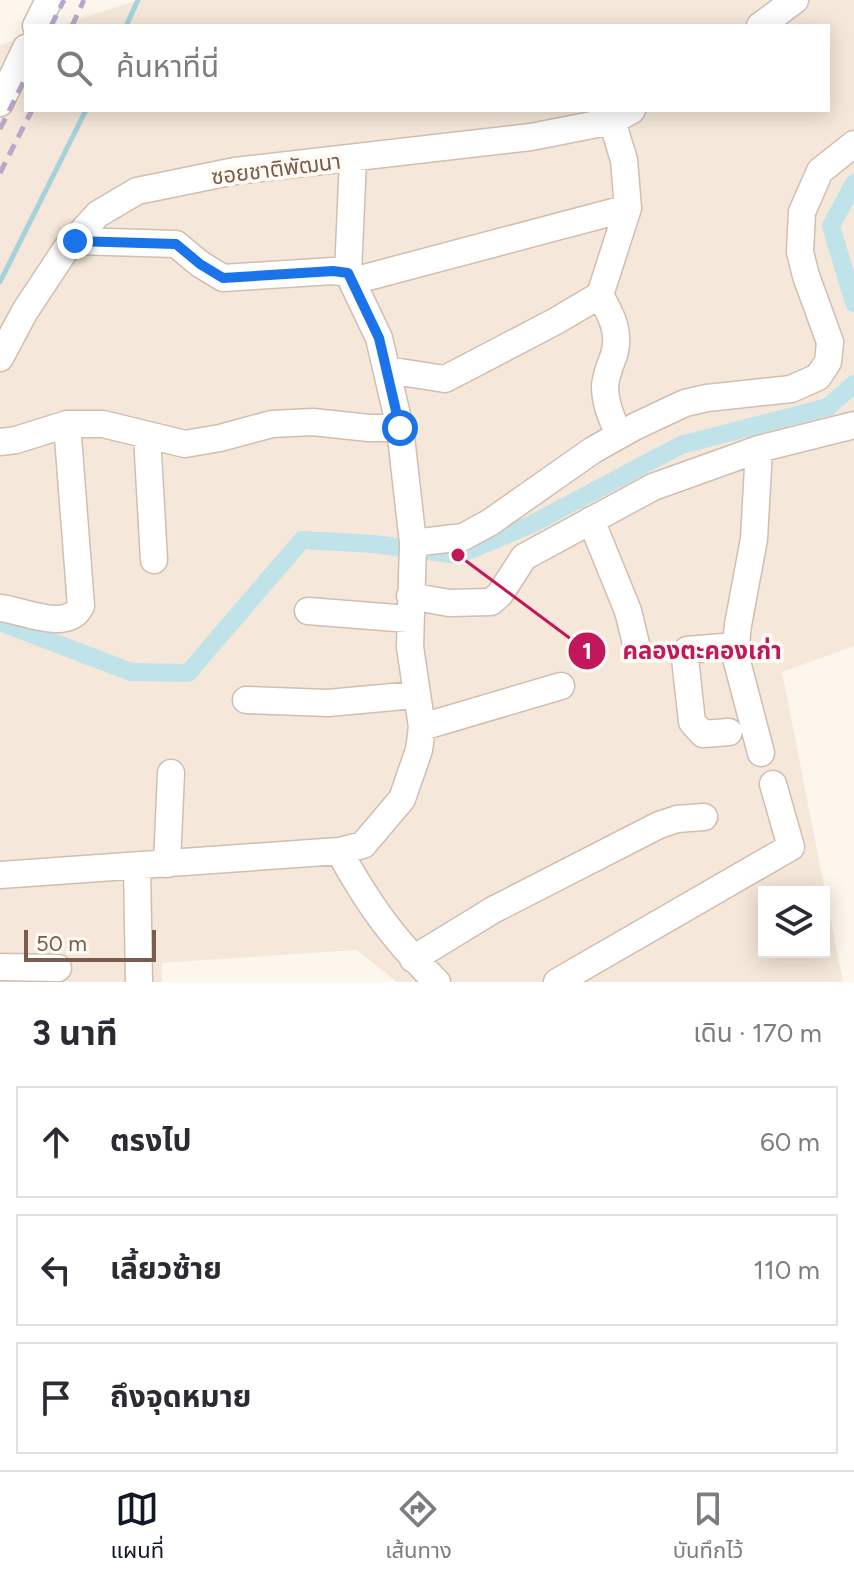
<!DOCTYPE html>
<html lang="th">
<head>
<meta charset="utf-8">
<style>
	body { margin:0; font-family:Figtree,"Noto Sans Thai",sans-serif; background:#f2f2f3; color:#2b2b33 }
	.controls { position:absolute; right:24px; bottom:24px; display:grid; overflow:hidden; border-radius:0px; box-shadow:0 4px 20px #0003 }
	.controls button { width:72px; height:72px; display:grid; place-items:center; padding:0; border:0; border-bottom:2px solid #e1e1e2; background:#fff; color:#2b2b33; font:40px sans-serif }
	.scale { position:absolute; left:24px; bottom:20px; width:132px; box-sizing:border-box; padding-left:8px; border:4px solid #7a5c4d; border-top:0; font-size:22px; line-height:28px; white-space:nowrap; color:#7a5c4d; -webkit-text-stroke:6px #fffaf3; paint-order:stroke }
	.stop { position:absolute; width:24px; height:24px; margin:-18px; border:6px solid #1a73e8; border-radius:50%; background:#fff }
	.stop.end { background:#1a73e8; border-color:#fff; box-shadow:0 2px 8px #0008 }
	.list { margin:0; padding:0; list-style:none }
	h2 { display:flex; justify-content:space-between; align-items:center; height:104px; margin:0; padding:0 32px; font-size:34px }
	h2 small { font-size:26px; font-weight:400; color:#7c7c81 }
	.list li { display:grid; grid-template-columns:52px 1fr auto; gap:24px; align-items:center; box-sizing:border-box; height:112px; margin:0 16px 16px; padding:0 16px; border:2px solid #e1e1e2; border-radius:0px }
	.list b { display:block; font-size:30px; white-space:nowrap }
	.list em { font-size:26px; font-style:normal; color:#7c7c81 }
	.icon { flex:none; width:44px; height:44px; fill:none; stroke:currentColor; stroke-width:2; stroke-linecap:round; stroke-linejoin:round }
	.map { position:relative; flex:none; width:854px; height:982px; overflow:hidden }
	.search { position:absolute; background:#fff; box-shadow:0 4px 20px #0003; left:24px; right:24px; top:24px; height:88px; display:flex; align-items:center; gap:20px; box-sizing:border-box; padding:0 28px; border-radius:0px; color:#7c7c81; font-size:30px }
	.sheet { height:488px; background:#fff }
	nav { display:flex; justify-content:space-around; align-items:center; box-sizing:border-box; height:112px; border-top:2px solid #e1e1e2; background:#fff; font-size:22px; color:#7c7c81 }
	nav a { display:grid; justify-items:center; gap:4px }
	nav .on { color:#111827 }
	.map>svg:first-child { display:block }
	.residential { fill:#f5e8da; fill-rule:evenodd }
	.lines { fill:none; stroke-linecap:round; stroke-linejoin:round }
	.stream { stroke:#a5d3da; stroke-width:5 }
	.canal { stroke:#bfe3e8; stroke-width:18 }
	.minor-casing { stroke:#d1beb0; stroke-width:29 }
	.minor { stroke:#fff; stroke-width:26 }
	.rail { stroke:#b9a8c9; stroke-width:5; stroke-dasharray:12 8; stroke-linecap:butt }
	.route { stroke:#1a73e8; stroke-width:10 }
	.labels { text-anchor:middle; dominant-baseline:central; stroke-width:8; stroke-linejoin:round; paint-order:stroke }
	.street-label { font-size:22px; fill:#7a5c4d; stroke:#fffaf3 }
	.leader { fill:none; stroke:#c2185b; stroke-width:3 }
	.callout-dot { fill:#c2185b; stroke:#fffaf3; stroke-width:3 }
	.mark-label { font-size:24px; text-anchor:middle; font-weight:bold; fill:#fff }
	.callout-label { font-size:24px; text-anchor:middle; font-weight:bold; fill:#c2185b; stroke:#fffaf3; stroke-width:8; stroke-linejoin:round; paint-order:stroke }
</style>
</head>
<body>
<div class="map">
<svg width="854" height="982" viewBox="0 0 854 982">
	<rect width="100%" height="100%" fill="#fdf6ec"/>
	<path class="residential" d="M138 0H854V646L782 672 843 982H397L357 950 162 963V982H0V45L26 37V110H828V26H58ZM764 892H824V952H764Z"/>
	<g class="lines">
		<path class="stream" d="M126 26 138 0
			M0 282 86 110"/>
		<path class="canal" d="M854 183 831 226 854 303
			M0 622 131 672 188 673 302 540 374 544 458 555 532 524 681 445 828 407 854 384"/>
		<defs>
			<path id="minor" d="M36 26 49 0
				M760 26 795 0
				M0 103 26 48
				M75 241 176 244 200 264 223 278 333 271 348 273 379 338 400 428 413 543 410 647 422 727 419 750 402 799 363 845 339 851
				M348 273 353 159
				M353 281 628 208 624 160 612 121
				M600 295C611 315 621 332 614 355 610 365 606 375 605 386 605 404 612 419 619 435
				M0 358 25 311 66 249 98 214 137 191 235 171 531 137 612 121 632 110
				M387 370 445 379 556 321 600 295 628 208
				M147 436 154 560
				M0 442 16 440 67 424H103L185 444 220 438 272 424 313 422 369 428H400
				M759 449 754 539 738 625 735 654 761 753
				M591 520 628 611 637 648
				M413 543 463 537 489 523 593 450 636 426 685 403 707 398 791 389 818 377 828 362 830 342 806 276 800 252 802 212 820 171 854 144
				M410 596 449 603 491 602 500 594 524 557 653 487 759 449 854 425
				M0 608C23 610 67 633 81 606L67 424
				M308 611 409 619
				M246 700 328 703 415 695
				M422 727 561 686
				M729 732 703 734 692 722 685 659 687 650 736 646
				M167 864 171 773
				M137 866 139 982
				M0 875 339 851C368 904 394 940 437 982
				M413 959 493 910 659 825 677 819 704 817
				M0 967 58 968
				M557 982 791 847 773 784"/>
		</defs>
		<use href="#minor" class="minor-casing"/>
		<use href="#minor" class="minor"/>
		<path class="rail" d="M51 26 64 0
			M72 26 84 0
			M0 129 26 77
			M0 173 32 110"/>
	</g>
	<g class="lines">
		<path class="route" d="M75 241 176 244 200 264 223 278 333 271 348 273 379 338 400 428"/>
	</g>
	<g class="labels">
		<g class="street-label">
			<text transform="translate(276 169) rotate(-7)">ซอยชาติพัฒนา</text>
		</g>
	</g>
	<path class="leader" d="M458 555L587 651"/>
	<g class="callout-dot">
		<circle cx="458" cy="555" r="8"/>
		<circle cx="587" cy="651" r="20"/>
	</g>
	<g class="mark-label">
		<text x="587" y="659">1</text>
	</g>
	<g class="callout-label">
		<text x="702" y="659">คลองตะคองเก่า</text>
	</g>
</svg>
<div class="controls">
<button><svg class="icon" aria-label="layers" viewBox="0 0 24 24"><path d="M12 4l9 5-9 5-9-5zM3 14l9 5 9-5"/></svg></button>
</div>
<div class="scale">50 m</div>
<div class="stop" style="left:400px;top:428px"></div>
<div class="stop end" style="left:75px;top:241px"></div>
<div class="search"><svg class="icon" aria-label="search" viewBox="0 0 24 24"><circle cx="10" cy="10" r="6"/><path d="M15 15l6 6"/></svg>ค้นหาที่นี่</div>
</div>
<section class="sheet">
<h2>3 นาที<small>เดิน · 170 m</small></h2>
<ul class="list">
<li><svg class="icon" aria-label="ahead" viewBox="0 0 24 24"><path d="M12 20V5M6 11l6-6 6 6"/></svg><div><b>ตรงไป</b></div><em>60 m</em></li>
<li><svg class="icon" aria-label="left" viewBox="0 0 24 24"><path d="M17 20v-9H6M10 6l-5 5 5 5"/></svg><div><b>เลี้ยวซ้าย</b></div><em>110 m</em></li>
<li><svg class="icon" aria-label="arrive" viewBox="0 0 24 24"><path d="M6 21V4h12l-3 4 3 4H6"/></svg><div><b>ถึงจุดหมาย</b></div></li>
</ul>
</section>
<nav>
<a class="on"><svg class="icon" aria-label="map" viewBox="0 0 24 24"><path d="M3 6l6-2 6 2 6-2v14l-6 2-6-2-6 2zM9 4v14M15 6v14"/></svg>แผนที่</a>
<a><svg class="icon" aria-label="directions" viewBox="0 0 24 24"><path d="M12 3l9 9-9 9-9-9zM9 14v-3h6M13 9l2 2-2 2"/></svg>เส้นทาง</a>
<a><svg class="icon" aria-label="saved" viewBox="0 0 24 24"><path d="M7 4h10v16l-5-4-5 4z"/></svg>บันทึกไว้</a>
</nav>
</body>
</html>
